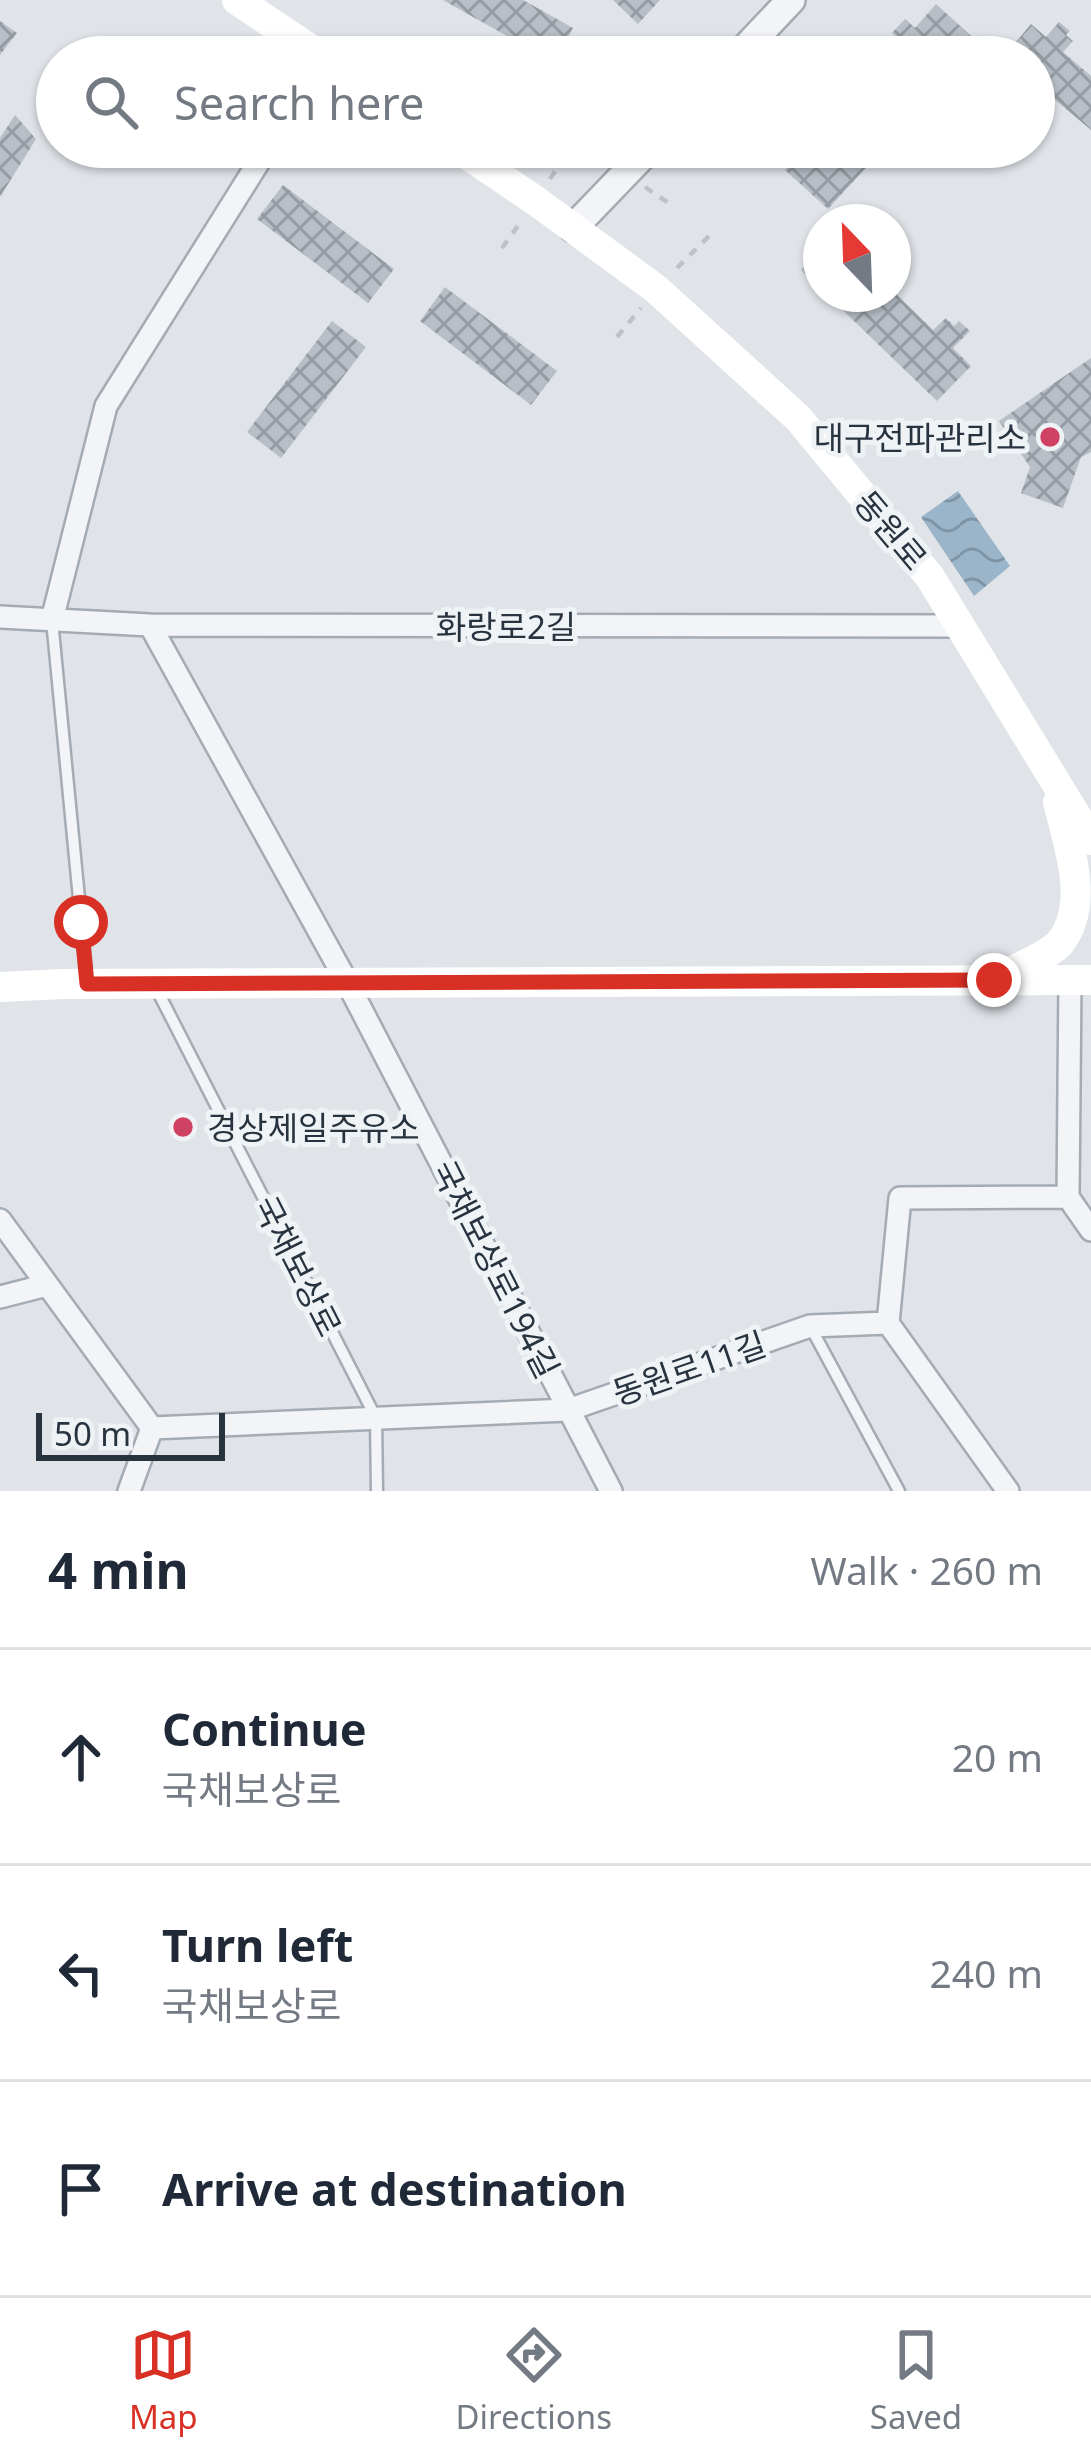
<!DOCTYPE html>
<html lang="en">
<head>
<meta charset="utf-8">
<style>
	body { margin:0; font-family:"Noto Sans","Noto Sans KR",sans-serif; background:#f6f6f7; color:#1f2937 }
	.compass { position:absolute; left:803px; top:204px; width:108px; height:108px; border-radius:50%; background:#fff; box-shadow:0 3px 9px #0004; rotate:337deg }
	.scale { position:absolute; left:36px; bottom:30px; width:189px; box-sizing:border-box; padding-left:12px; border:6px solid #283340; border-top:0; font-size:33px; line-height:42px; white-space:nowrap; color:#283340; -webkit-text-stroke:9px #eff3f6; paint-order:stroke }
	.stop { position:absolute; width:36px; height:36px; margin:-27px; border:9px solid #d93025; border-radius:50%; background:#fff }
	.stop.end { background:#d93025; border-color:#fff; box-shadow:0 3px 12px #0008 }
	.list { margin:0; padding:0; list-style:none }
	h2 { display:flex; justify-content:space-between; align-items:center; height:156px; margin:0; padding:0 48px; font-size:51px }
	h2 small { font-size:39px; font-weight:400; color:#747a83 }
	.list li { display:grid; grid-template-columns:78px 1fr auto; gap:36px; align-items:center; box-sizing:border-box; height:216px; padding:0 48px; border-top:3px solid #e0e1e3 }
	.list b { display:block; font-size:45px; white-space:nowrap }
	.list p { margin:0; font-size:39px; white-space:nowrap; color:#747a83 }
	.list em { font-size:39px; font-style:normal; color:#747a83 }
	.icon { flex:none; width:66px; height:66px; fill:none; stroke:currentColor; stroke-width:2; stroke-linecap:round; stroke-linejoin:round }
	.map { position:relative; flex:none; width:1091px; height:1491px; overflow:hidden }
	.search { position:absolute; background:#fff; box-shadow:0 3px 9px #0004; left:36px; right:36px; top:36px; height:132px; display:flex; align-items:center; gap:30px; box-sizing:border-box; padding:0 42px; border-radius:66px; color:#747a83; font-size:45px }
	.sheet { height:804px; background:#fff }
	nav { display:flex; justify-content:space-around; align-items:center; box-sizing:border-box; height:168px; border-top:3px solid #e0e1e3; background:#fff; font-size:33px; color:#747a83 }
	nav a { display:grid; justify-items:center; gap:6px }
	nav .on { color:#d93025 }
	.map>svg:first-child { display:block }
	.water { fill:url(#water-waves) }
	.building { fill:url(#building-cross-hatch) }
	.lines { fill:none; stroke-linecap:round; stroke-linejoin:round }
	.service-casing { stroke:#a5abb3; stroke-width:15 }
	.minor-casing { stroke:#a5abb3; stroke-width:26 }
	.tertiary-casing { stroke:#a5abb3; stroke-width:32 }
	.path { stroke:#bdc2c7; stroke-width:4.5; stroke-dasharray:9 9; stroke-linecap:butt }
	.service { stroke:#f2f4f7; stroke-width:10 }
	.minor { stroke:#f2f4f7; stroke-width:21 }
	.tertiary { stroke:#f2f4f7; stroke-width:27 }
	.secondary { stroke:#fff; stroke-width:30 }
	.route { stroke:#d93025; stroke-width:15 }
	.poi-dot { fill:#d04263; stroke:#eff3f6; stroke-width:4.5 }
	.labels { text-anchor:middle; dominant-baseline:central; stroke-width:10; stroke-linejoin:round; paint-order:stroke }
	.poi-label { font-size:33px; fill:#283340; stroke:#eff3f6; text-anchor:end }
	.street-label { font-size:33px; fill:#283340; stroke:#eff3f6 }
</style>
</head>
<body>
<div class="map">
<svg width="1091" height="1491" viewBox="0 0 1091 1491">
	<defs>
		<pattern id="water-waves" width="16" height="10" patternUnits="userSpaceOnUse" patternTransform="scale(3)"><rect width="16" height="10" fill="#9ab5ca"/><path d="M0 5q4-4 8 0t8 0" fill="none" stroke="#7e94a5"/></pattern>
		<pattern id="building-cross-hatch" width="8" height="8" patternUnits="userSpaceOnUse" patternTransform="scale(3)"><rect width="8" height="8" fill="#b7bec6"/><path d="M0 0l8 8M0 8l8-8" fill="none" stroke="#959ba2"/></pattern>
	</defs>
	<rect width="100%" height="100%" fill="#e0e4e9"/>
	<path class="water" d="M958 491 1010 566 974 596 921 517Z"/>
	<path class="building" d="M443 0H523L573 28 557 57H544Z
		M613 0H660L638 24Z
		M936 4 980 44 968 57H888L902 42 892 33 905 19 915 28Z
		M0 21 17 33 0 55Z
		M1059 22 1070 31 1066 35 1073 41 1063 52 1091 76V130L1034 82V57H1003L1031 24 1046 37Z
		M15 115 36 139 0 197V138Z
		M139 147H178L163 166Z
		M806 147H885L828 209 785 170Z
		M283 185 394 269 368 303 257 219Z
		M821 250V290L801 270Z
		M445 287 557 371 531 405 420 321Z
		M893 291 933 330 946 318 954 326 959 321 970 331 953 348 971 366 937 401 826 294H893Z
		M332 321 366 347 281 458 247 432Z
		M1091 358V452L1081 457 1063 508 1021 493 1030 467 999 421Z"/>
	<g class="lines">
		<defs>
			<path id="service" d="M52 620 87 981
				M156 988 376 1418 377 1491
				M810 1326 899 1491"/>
			<path id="minor" d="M0 617 150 625 960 626
				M52 620 106 406 268 147
				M150 625 348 984 611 1491
				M1070 979 1068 1197 1091 1230
				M0 1220 152 1428 568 1410 810 1326 888 1323 1008 1491
				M0 1297 47 1285
				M888 1323 900 1198 1068 1197
				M129 1491 152 1428"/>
			<path id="tertiary" d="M737 57 791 0
				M573 228 651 147"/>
		</defs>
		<use href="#service" class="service-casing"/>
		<use href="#minor" class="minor-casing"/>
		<use href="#tertiary" class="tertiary-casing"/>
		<path class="path" d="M594 153 605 160
			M550 179 571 148
			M645 187 670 204
			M502 248 520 223
			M677 268 711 234
			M617 337 641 308"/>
		<use href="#service" class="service"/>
		<use href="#minor" class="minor"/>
		<use href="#tertiary" class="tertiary"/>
		<path class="secondary" d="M237 0 322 57
			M456 147 536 201 656 289 798 418 930 577 1091 840
			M1002 976C1020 966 1044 958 1059 944 1091 906 1069 847 1058 802
			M0 987 63 984 1091 980"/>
	</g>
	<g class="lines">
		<path class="route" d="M81 922 87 984 994 980"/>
	</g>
	<g class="poi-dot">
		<circle cx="1050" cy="437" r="12"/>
		<circle cx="183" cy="1127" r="12"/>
	</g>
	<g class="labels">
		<g class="poi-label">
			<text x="1026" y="437">대구전파관리소</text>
			<text x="207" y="1127" text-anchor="start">경상제일주유소</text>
		</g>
		<g class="street-label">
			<text transform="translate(891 530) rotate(50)">동원로</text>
			<text x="506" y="626">화랑로2길</text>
			<text transform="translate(298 1266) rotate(63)">국채보상로</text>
			<text transform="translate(496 1269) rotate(63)">국채보상로194길</text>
			<text transform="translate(689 1368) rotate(-19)">동원로11길</text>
		</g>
	</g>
</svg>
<svg class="compass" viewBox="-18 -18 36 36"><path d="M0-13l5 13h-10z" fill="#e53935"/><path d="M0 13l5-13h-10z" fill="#747a83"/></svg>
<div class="scale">50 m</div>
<div class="stop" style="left:81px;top:922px"></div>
<div class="stop end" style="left:994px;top:980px"></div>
<div class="search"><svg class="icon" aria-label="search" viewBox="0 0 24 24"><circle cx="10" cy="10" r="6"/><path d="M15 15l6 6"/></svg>Search here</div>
</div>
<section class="sheet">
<h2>4 min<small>Walk · 260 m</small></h2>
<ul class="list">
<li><svg class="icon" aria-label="ahead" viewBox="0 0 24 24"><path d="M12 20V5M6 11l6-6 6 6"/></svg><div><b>Continue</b><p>국채보상로</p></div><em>20 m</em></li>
<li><svg class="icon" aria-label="left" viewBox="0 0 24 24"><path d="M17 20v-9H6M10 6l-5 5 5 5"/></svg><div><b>Turn left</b><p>국채보상로</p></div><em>240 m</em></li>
<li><svg class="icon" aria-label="arrive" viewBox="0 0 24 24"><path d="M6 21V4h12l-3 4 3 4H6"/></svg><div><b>Arrive at destination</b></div></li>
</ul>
</section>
<nav>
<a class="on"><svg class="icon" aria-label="map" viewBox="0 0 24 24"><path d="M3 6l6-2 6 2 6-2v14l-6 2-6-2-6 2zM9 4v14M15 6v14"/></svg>Map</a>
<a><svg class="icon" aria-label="directions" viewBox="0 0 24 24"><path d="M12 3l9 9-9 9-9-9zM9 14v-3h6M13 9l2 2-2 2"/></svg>Directions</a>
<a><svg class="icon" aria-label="saved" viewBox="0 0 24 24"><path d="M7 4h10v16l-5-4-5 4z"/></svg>Saved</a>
</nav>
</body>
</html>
